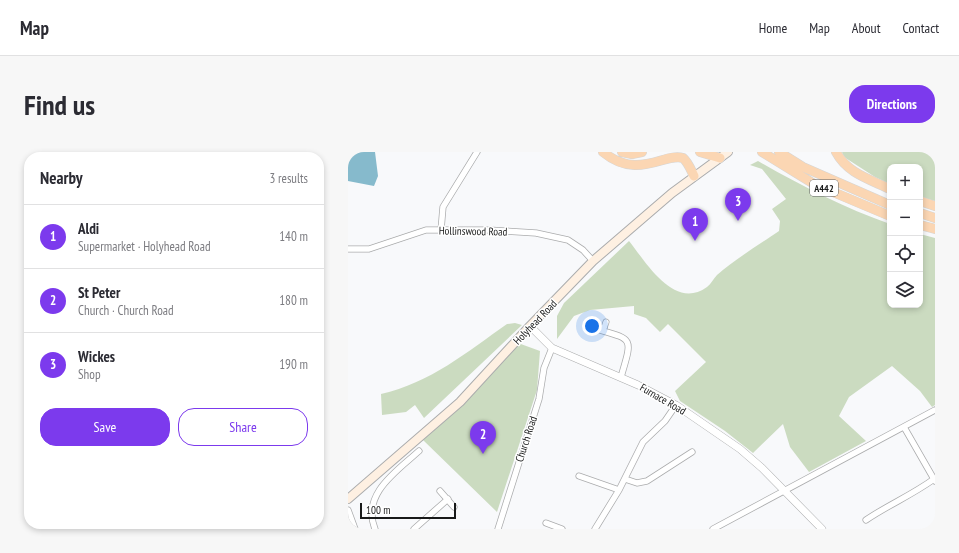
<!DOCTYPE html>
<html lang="en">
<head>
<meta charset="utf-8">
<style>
	body { margin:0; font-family:"PT Sans Narrow",sans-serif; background:#f7f7f7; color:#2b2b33 }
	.controls { position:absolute; right:12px; top:12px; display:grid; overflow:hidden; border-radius:8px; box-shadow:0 2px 6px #0003 }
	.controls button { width:36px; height:36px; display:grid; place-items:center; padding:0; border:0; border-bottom:1px solid #e1e1e2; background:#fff; color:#2b2b33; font:20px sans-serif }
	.scale { position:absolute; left:12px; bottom:10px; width:96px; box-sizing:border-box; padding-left:4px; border:2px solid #181919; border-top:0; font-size:11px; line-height:14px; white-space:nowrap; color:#181919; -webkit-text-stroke:3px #fff; paint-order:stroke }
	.you { position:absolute; left:244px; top:174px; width:14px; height:14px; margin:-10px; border:3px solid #fff; border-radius:50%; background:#1a73e8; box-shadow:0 0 0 6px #1a73e833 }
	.badge { display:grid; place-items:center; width:26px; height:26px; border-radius:50%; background:#7c3aed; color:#fff; font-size:13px; font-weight:700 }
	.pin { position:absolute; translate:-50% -33px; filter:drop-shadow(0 1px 2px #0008) }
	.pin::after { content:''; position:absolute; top:21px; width:14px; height:12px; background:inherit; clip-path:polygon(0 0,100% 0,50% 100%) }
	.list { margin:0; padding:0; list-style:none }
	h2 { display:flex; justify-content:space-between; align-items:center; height:52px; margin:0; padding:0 16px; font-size:17px }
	h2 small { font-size:13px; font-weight:400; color:#7c7c81 }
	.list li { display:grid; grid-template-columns:26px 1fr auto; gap:12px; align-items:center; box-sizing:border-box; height:64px; padding:0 16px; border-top:1px solid #e1e1e2 }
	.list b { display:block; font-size:15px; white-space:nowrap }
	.list p { margin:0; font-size:13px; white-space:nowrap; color:#7c7c81 }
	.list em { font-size:13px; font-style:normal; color:#7c7c81 }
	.actions { display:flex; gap:8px; padding:12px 16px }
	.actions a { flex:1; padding:9px 0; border:1px solid #7c3aed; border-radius:16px; text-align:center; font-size:14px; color:#7c3aed }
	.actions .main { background:#7c3aed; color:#fff }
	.icon { flex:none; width:22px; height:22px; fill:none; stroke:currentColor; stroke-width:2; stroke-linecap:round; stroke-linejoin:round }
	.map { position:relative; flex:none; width:587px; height:377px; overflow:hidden; border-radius:16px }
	header { display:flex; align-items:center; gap:24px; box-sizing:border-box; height:56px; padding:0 20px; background:#fff; border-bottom:1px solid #e1e1e2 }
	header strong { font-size:19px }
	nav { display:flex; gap:22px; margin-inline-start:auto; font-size:14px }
	.intro { display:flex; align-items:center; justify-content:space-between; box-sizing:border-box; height:96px; padding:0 24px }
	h1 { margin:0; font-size:28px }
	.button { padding:10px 18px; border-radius:16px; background:#7c3aed; color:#fff; font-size:14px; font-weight:700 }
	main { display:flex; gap:24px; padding:0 24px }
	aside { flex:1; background:#fff; border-radius:16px; box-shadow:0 2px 6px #0003 }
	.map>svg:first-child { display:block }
	.green { fill:#cbdbc0 }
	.water { fill:#86bacc }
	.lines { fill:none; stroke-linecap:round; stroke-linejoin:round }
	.minor-casing { stroke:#abacad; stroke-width:7 }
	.tertiary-casing { stroke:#abacad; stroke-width:8 }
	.secondary-casing { stroke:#abacad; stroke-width:10 }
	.trunk-casing { stroke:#d5d6d6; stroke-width:10 }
	.minor { stroke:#fff; stroke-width:5.5 }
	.tertiary { stroke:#fff; stroke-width:7 }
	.secondary { stroke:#fef0e2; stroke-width:8 }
	.trunk { stroke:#fbd6b3; stroke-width:9 }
	.labels { text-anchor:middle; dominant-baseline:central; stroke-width:3; stroke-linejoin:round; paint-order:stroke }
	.shield { fill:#fff; stroke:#5d5e5e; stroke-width:1 }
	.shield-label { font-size:10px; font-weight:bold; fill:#181919 }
	.street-label { font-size:11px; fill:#181919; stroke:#fff }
</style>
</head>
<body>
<header>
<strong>Map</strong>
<nav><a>Home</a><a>Map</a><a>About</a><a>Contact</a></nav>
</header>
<div class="intro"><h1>Find us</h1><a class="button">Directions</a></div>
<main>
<aside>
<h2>Nearby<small>3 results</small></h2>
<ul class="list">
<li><span class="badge">1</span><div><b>Aldi</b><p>Supermarket · Holyhead Road</p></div><em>140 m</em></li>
<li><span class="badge">2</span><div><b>St Peter</b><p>Church · Church Road</p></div><em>180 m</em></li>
<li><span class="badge">3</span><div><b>Wickes</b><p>Shop</p></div><em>190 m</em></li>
</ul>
<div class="actions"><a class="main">Save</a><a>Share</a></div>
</aside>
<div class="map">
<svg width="587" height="377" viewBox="0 0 587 377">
	<rect width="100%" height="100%" fill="#f8f9fb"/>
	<path class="green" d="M494 0H587V49L572 45V15H542V32L527 25 496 5Z
		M410 9C452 33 496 56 542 72V153H572V82L587 86V253L584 255 572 239 544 214 501 245 491 264 518 289 461 320 442 295 435 272 405 301 377 279 332 249 327 239 358 210 320 172 312 180 298 166 286 162V154L242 158 226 164 209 187V164L216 151 281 89C298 110 326 159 359 135 363 132 365 127 369 123 386 108 412 92 431 79L432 69 424 57 438 47 414 17 402 13Z
		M167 171 174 173 76 266 67 253 58 260 34 263 33 242C82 231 119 200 159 172Z
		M170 191 192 199 189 238 149 360 75 288Z"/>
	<path class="water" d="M0 0H27L30 24 26 34 0 29Z"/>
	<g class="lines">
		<defs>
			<path id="minor" d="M93 78 95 55 129 0
				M0 97H21L78 78H140L188 81 220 88 235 98 245 109
				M245 176C286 188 285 184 273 225
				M255 179 258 170
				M556 275 587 329
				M231 324 271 338
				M277 327 289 331 299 329 344 300
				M92 339 106 355
				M0 358 7 377
				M518 368C540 353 564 343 586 327
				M198 371 214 377
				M27 377C13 342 49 319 71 299
				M66 377 100 347
				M150 377 191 247 196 216 204 196
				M247 377 271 338 295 290 317 269 328 253
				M365 377 587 258"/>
			<path id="tertiary" d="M182 174 204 196 290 233 328 253 392 297 414 316 474 377"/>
			<path id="secondary" d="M0 347 112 250 182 174 245 109 324 41 380 0"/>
			<path id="trunk" d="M255 0C290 29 317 0 335 6 340 10 343 18 346 24
				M274 0 284 2 294 0
				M352 0 372 6
				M414 0 466 32 542 64
				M431 0 455 15 542 53
				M488 0C499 21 521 27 542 37
				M572 49 587 54
				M572 61 587 66
				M572 73 587 77"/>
		</defs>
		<use href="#minor" class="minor-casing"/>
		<use href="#tertiary" class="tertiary-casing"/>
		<use href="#secondary" class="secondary-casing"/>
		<use href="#trunk" class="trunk-casing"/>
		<use href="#minor" class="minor"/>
		<use href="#tertiary" class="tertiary"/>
		<use href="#secondary" class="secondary"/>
		<use href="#trunk" class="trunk"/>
	</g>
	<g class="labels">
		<rect class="shield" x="462" y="28" width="28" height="16" rx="3"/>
		<g class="shield-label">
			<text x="476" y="36">A442</text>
		</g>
		<g class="street-label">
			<text transform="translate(125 79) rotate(1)">Hollinswood Road</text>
			<text transform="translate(187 170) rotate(-46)">Holyhead Road</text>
			<text transform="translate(315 247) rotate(30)">Furnace Road</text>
			<text transform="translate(178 287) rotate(-72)">Church Road</text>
		</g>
	</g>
</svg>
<div class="controls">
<button>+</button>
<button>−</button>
<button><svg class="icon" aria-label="locate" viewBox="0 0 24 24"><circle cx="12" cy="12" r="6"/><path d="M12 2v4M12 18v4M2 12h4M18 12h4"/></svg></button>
<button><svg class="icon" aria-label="layers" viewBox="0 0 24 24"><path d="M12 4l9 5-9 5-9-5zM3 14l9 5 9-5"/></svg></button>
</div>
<div class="scale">100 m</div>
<div class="you"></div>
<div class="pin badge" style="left:347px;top:89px">1</div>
<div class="pin badge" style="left:135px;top:302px">2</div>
<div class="pin badge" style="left:390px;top:69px">3</div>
</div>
</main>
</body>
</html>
